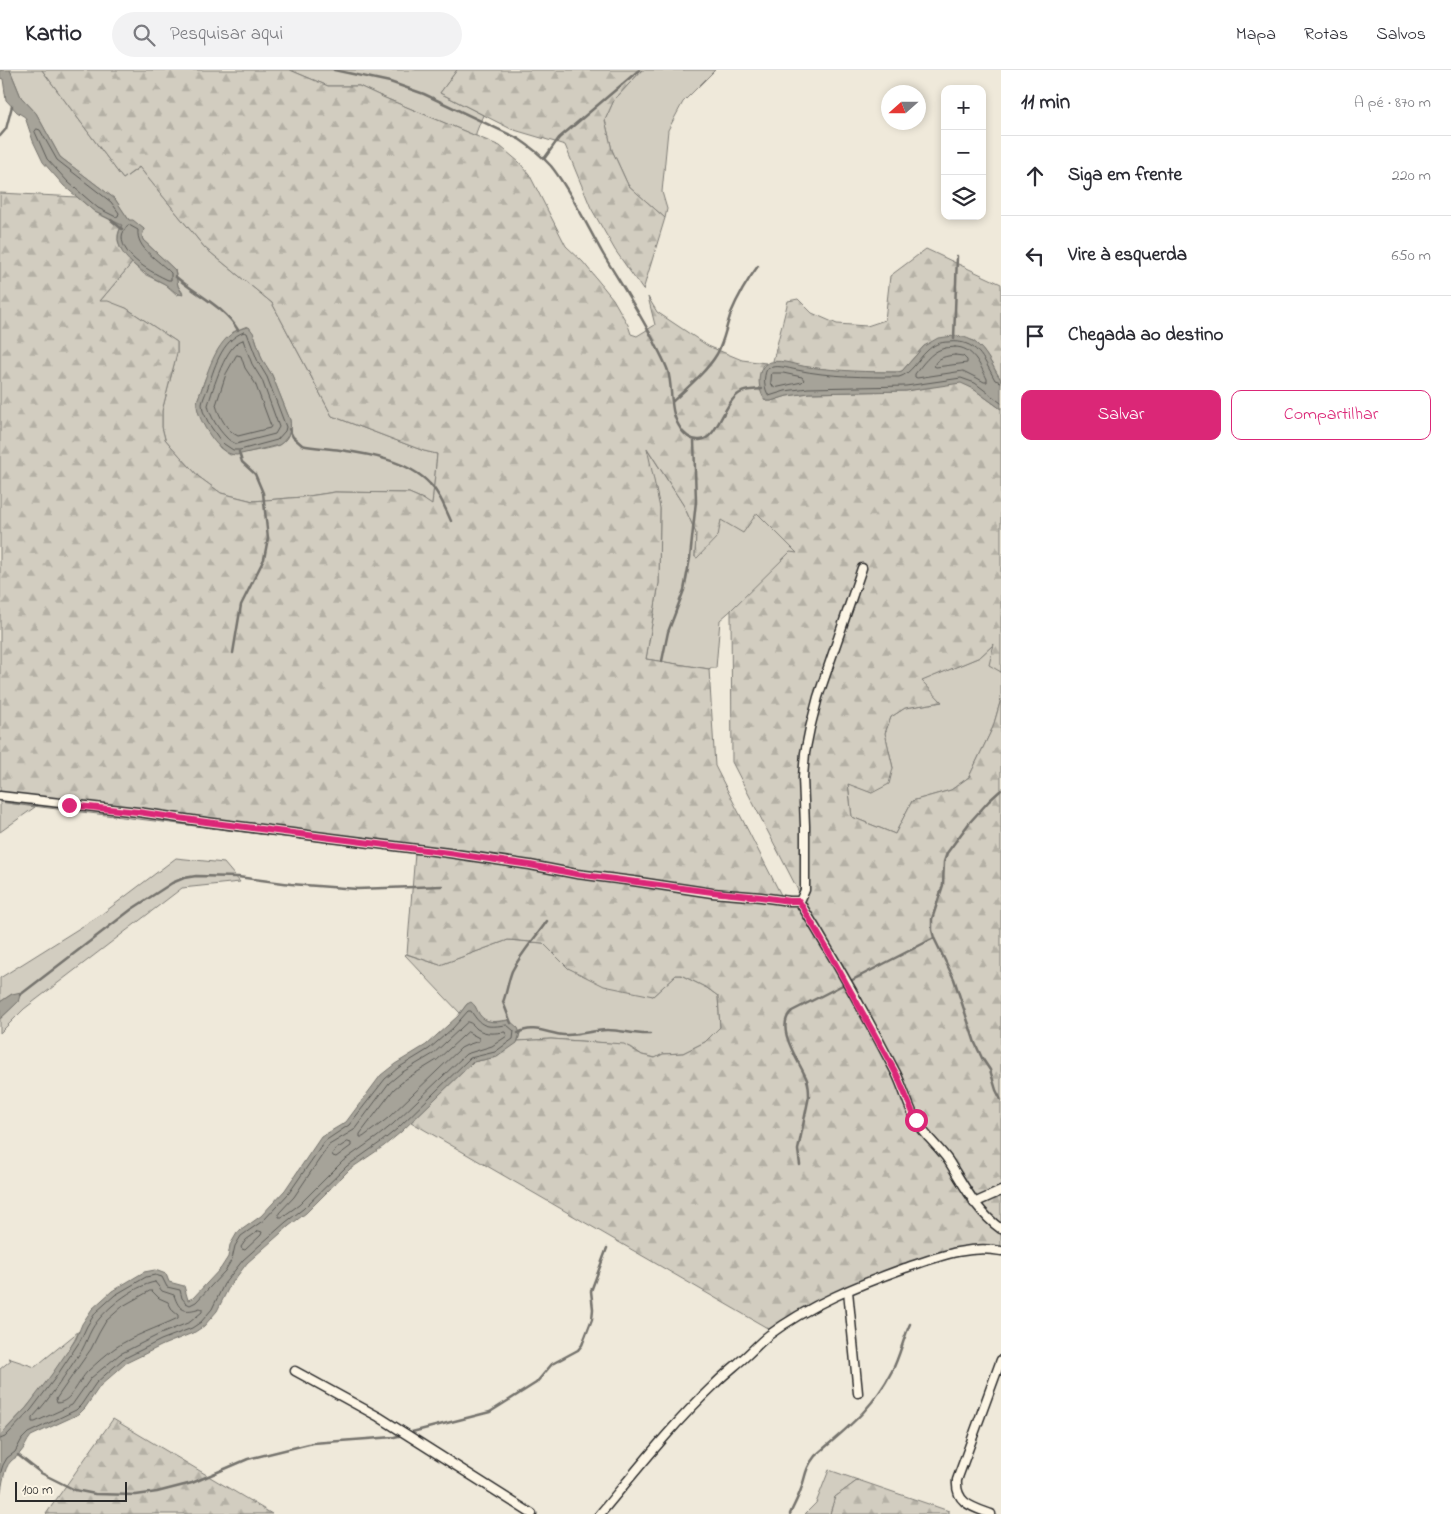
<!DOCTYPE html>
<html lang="pt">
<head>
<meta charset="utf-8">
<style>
	body { margin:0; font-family:"Indie Flower",sans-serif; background:#f2f2f3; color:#2b2b33 }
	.controls { position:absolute; right:15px; top:15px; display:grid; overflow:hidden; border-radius:10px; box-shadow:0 2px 8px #0003 }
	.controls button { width:45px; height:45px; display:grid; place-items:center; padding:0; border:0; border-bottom:1px solid #e1e1e2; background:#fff; color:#2b2b33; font:25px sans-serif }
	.compass { position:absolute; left:881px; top:15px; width:45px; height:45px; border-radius:50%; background:#fff; box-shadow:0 2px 8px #0003; rotate:249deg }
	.scale { position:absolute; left:15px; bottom:12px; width:112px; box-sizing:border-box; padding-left:5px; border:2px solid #2b2b2b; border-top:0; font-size:14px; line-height:18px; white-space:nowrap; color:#2b2b2b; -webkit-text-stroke:4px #fcf5e5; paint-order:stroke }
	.stop { position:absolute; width:15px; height:15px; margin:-11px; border:4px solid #db2777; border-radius:50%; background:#fff }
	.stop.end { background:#db2777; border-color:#fff; box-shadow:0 1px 5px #0008 }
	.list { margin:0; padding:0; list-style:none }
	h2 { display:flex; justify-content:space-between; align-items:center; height:65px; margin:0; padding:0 20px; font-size:21px }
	h2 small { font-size:16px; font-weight:400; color:#7c7c81 }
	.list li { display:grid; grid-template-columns:32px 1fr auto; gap:15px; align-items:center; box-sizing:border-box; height:80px; padding:0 20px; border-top:1px solid #e1e1e2 }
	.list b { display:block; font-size:19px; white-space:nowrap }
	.list em { font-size:16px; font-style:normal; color:#7c7c81 }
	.actions { display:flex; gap:10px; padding:15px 20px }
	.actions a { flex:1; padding:11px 0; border:1px solid #db2777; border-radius:10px; text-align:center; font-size:18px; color:#db2777 }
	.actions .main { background:#db2777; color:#fff }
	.icon { flex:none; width:28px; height:28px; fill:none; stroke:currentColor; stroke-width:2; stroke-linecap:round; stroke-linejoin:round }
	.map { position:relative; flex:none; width:1001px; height:1444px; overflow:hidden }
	header { display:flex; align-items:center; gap:30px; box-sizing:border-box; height:70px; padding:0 25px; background:#fff; border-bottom:1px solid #e1e1e2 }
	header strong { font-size:24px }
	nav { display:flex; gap:28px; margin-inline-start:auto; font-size:18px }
	.search { width:350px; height:45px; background:#f2f2f3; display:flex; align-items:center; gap:12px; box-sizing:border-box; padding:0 18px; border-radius:28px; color:#7c7c81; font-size:19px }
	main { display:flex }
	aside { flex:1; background:#fff }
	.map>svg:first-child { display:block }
	.grass { fill:#d2cdc0; stroke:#7e7c76; fill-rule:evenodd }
	.forest { fill:url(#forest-firs); stroke:#7e7c76; fill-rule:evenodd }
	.water { fill:#a6a399; stroke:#75736d }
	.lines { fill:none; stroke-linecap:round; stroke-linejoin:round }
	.shore { stroke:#5c5b57; stroke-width:1 }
	.stream { stroke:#75736d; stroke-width:2.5 }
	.minor-casing { stroke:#2b2b2b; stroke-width:11 }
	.minor { stroke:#fcf5e5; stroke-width:8 }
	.route { stroke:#db2777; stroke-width:6 }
</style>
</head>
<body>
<header>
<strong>Kartio</strong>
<div class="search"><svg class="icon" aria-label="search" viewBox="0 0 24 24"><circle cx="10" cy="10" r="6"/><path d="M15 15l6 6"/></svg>Pesquisar aqui</div>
<nav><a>Mapa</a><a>Rotas</a><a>Salvos</a></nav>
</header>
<main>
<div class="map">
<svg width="1001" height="1444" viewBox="0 0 1001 1444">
	<defs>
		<pattern id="forest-firs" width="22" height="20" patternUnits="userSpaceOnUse" patternTransform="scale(1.25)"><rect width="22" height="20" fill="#d2cdc0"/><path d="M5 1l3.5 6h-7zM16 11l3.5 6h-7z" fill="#b4b0a5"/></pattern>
	</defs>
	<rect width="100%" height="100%" fill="#efe9da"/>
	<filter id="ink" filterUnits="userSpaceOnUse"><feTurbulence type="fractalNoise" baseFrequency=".02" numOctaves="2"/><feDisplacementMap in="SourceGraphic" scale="10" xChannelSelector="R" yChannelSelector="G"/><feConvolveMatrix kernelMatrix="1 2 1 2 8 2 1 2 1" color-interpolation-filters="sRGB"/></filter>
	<g filter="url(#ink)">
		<path class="grass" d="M10 0H42L123 109 140 97V98L205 178 272 233 332 346 424 381 437 384 432 436 423 429 409 423 335 422 302 427 253 431 221 423 199 407 170 375 165 369 162 357V341L177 283V272L126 238 100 231 132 193 144 204 165 214 177 225 183 223 178 216 175 200 143 170 142 166 144 159 129 150 115 129 60 87 36 43 21 27ZM247 256 254 264 262 289 272 305 290 350C292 360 288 370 279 375 272 379 240 383 230 385L220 378 205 357 198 329 205 309 233 262Z
			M290 0H457L440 23 483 45 476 63V66L385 28 359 16H328Z
			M642 0H715L683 32 668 60 662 122 667 139 665 148 628 115 612 80 605 50 614 30Z
			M646 377 684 436 696 463 695 487 721 449 757 443 797 483 720 550 716 598H710L709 599 646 589 659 513 660 439Z
			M995 573 1001 602V629L993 657 969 707 951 720 912 731 895 764 852 747 848 713 872 723 893 698 885 663 891 647 905 638 942 632 921 611 980 587Z
			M0 732 35 737 0 762Z
			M176 788 224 793 240 812 182 818 24 939 0 963V949L18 932 12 924 0 932V908L102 844Z
			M508 870 543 873 568 898 653 926 676 905H681L707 918 718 926 720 957 705 972 683 983 663 984 656 988 642 985 631 977 608 973 551 969 518 971 520 963 508 950C492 952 482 955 475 936L467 934 460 943 405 885 406 884 440 895Z
			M79 1261C68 1286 44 1317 26 1338 18 1347 8 1356 0 1366V1299L11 1290 8 1288 35 1297Z
			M829 1400 858 1410 835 1427 830 1444H805L816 1433Z"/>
		<path class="forest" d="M42 0H290L328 16H359L385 28 500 76 519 92 529 104 566 176 583 192 613 229 628 255 631 264 637 266 655 255 648 227 657 242 708 276 742 290 766 293 762 296C761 308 758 321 766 331H771L787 326 809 323 906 321 961 312 972 318 1001 339V602L989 595 994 574 980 587 922 611 942 632 905 638 891 647 885 663 893 698 889 714 872 723 848 714 852 747 895 764 912 731 951 720 969 707 993 657 1001 629V1176H986L893 1200 769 1259 411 1052 473 992 497 987 518 971 551 969 624 974 642 985 655 988 663 984 683 983 705 972 720 957 718 926 707 918 681 905H676L653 926 604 916 568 898 543 873 508 870 440 895 407 884 415 783 0 732V123L77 127 95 142 122 156C112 170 122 182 132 193L100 231H108L126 238 177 272V283L162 341V357L165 369 170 375 199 407 221 423 253 431 302 427 335 422 409 423 423 429 432 435 437 384 424 381 332 346 272 233 205 178 139 97 123 109ZM647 378 684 436 696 463 695 487 697 488 718 466 721 450 743 463 757 443 797 483 790 482 731 540 732 692 802 828 781 825 715 696 709 599 646 589 659 513 660 438Z
			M457 0H642L614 30 605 50 612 80 628 115 665 148 643 220 615 180 591 138 565 75 511 59 440 23Z
			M926 179 1001 214V311C993 296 986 280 972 270L924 276 902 301 898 302H852L806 297 773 291 788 231 798 229 812 243 837 254 867 256 885 250 890 206Z
			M113 1349 272 1444H46Z
			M858 1410 949 1441V1444H830L835 1427Z"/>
		<path class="water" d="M0 0H10L21 27 36 43 60 87 115 129 129 150H133L144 159 142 166 143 170 175 200 178 216 183 225C173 223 172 218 163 213 143 203 106 182 122 155L95 142 64 116 43 92 33 71 25 47 17 42 6 30 3 9 0 8Z
			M249 257 254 264 262 289 272 305 290 350C292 360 288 369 279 375L237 385C231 385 224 382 220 377 211 370 196 345 197 333 197 328 201 323 202 318 210 295 220 260 249 257Z
			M954 266C975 266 984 280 993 296 995 301 999 306 1001 310 1001 318 1001 330 1001 339L972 318 961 313 906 321 809 323 787 326 771 331H766C757 321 755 295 771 292 783 289 797 296 809 297 839 301 868 302 898 302L902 301 924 276 938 268Z
			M21 922 18 932 0 949V932L12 924Z
			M471 932C475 935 476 938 478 942 485 955 497 952 509 950L518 958 520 963 517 973 497 987 473 992 401 1062 384 1076 350 1099 306 1143 289 1156 247 1193 229 1217 217 1241 204 1256 195 1262 163 1275 126 1293 100 1316 85 1338 79 1344 31 1366C26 1372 25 1378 20 1383 18 1387 14 1388 11 1391 3 1399 3 1415 0 1425V1366L27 1337 52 1304 76 1269 82 1254 92 1239 112 1221 144 1202 155 1200 166 1204 169 1212 184 1216 188 1230 193 1228 221 1198 228 1187 230 1175 237 1163 261 1146 285 1120 321 1067 346 1052 381 1005 395 994 426 975 458 946 467 934Z"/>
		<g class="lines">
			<path class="shore" d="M37 59 40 60 57 90 111 132 119 143 118 146 116 147 98 138 68 112 47 89 35 62Z
				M129 155 138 160C136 179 159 190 171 203V210H168C153 203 122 187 122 167 122 163 125 159 127 156Z
				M244 262 247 263 258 292 267 307 286 357 285 361 277 370 240 380H233L224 374 220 370 209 354 203 341 202 334C203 329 205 325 207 320 214 299 221 270 244 262Z
				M243 270 252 294 262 310 279 357 275 364 236 374C233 372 229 371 226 367 218 359 210 346 208 335 213 319 226 273 243 270Z
				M955 277C973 277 980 295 987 309V312H984L977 308 963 301 917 308 915 307V304C922 295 931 282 942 279 946 277 951 278 955 277Z
				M237 285 241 286 245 298 255 313 271 356 270 358 238 366C227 361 219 346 216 335L226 304Z
				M955 285 963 286 967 290V293L936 297 934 296C937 287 947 286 955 285Z
				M772 303H783L802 307 804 310 802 312 774 318 771 313Z
				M1001 312 995 310C983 288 977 269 948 272 940 272 933 275 927 281 918 289 911 304 899 307 865 307 830 307 797 300 787 298 776 294 767 299 763 307 764 319 769 326L785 321 808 318 906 316 961 308 975 313 1001 333
				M468 952C472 953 474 956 477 959 487 965 495 963 505 962L507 966 492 976 466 984 393 1054 377 1067 343 1091 299 1135 282 1147H279V1143L294 1127 329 1075 354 1060 389 1013 401 1003 433 984Z
				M468 962 479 968V971L467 975 461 978 388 1048 363 1067H360V1064L394 1019 406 1009 437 990Z
				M348 1072 351 1073V1076L336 1087 333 1086 332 1084 335 1080Z
				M259 1161 262 1162 261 1165 245 1180 242 1179 241 1177 246 1170Z
				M155 1212 162 1221 174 1225C179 1241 185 1243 200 1238L202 1239V1242L190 1252 158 1265 120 1284 91 1308 72 1335 35 1352H32V1348C51 1328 66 1303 82 1280 86 1273 88 1266 92 1259 103 1240 133 1216 155 1212Z
				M150 1221H152L159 1228 168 1232 173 1241 178 1245V1248C157 1258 134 1265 115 1278 105 1285 97 1293 88 1301 78 1311 72 1332 57 1333L56 1329 91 1279 99 1263 106 1251 123 1236Z
				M0 1369 5 1367 31 1340 56 1307 80 1271 87 1256 96 1242 115 1225 146 1207 155 1205 162 1207 167 1217 180 1220 182 1228 186 1233 190 1235 196 1232 225 1201 232 1189 235 1176 241 1166 264 1150 289 1123 325 1071 349 1055 385 1009 398 998 429 979 453 958 468 941H471C482 959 488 957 507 955L514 961 513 969 495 982 470 988 397 1059 381 1072 347 1096 303 1139 286 1152 243 1190 224 1214 212 1239 201 1252 192 1258 161 1270 123 1289 96 1313 81 1335 76 1340 28 1363 22 1369 15 1382 7 1388 3 1395 0 1405"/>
			<path class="stream" d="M334 0 390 12 424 24 519 69C531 77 541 85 551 96 571 121 587 156 603 184 621 214 639 242 655 273 659 282 665 292 668 301 673 319 669 340 679 356 683 364 691 371 700 370 718 369 723 333 740 323 746 319 755 320 762 319
				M0 66 6 59 12 36
				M544 89 559 68 639 0
				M111 150 122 159
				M175 206C195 224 224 236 238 260
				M954 269 957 186
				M672 332C687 318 707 301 717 284 724 271 726 257 731 243 738 226 747 211 758 196
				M289 359 293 367 302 375C314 378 327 378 340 380 369 384 409 391 430 414 440 424 445 438 451 451
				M233 583 241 535 264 489 268 468 263 423 255 404 242 392 239 382
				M662 591 668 562 684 520 690 488 696 431 694 370
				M1001 720 989 731 970 752 947 783 944 792 943 815 932 849V860L934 868 954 909 975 973 982 988 990 1000 996 1020 1001 1030
				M20 925 132 839 172 813 184 808 196 806 238 807 291 814 357 819 442 816
				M511 953 503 932C507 922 508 911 512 901 521 883 536 867 547 851
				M518 963C533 954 549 964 564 965 579 966 592 960 607 960 622 960 635 965 650 964
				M800 1095 798 1080 809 1026C809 1021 809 1016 807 1010 800 992 773 957 792 941L934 868
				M408 1363 490 1342 536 1313 552 1294 578 1280 582 1275 592 1249 593 1239 591 1221 607 1178
				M18 1385 41 1403 75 1420 95 1424 136 1425 157 1422 192 1413 248 1389 313 1373 394 1367 403 1365
				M790 1444C793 1437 797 1430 800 1422 806 1407 804 1400 815 1386 847 1358 872 1340 892 1301 900 1286 903 1269 910 1254"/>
			<defs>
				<path id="minor" d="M0 726 138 742 206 752 449 783 530 795 577 804 633 811 712 823 761 827 789 831H799L801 829 805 820V756L803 707 805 683 810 658 818 627 862 498
					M799 831C834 887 866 945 896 1003 904 1019 908 1037 917 1052 925 1066 939 1077 948 1090 964 1115 976 1141 1001 1159
					M974 1133 1001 1121
					M848 1221 858 1323
					M295 1301 379 1347 532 1444
					M600 1444C636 1401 672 1355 713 1316 722 1306 734 1297 744 1288 752 1281 760 1272 769 1265 809 1235 858 1215 905 1198 935 1188 969 1174 1001 1181
					M991 1444C972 1437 955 1433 957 1410L1001 1290"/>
			</defs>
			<use href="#minor" class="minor-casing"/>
			<use href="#minor" class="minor"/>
		</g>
	</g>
	<g class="lines" filter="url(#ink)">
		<path class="route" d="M69 735 138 742 206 752 449 783 530 795 576 804 712 822 761 827 789 831H799L830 884 897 1005 916 1050"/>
	</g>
</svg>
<div class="controls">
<button>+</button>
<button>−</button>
<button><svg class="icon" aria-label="layers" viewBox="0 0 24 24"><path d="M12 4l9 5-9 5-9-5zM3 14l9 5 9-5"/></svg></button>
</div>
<svg class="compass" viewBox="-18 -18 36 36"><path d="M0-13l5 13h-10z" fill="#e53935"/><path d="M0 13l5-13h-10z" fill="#7c7c81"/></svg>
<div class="scale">100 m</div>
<div class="stop" style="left:916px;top:1050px"></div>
<div class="stop end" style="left:69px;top:735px"></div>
</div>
<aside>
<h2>11 min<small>A pé · 870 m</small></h2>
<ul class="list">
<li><svg class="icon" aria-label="ahead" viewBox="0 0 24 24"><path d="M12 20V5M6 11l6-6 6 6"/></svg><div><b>Siga em frente</b></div><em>220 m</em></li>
<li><svg class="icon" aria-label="left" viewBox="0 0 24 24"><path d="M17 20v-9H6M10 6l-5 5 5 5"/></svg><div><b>Vire à esquerda</b></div><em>650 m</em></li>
<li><svg class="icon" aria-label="arrive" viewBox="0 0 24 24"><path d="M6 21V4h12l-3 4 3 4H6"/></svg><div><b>Chegada ao destino</b></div></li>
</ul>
<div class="actions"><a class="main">Salvar</a><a>Compartilhar</a></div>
</aside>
</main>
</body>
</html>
